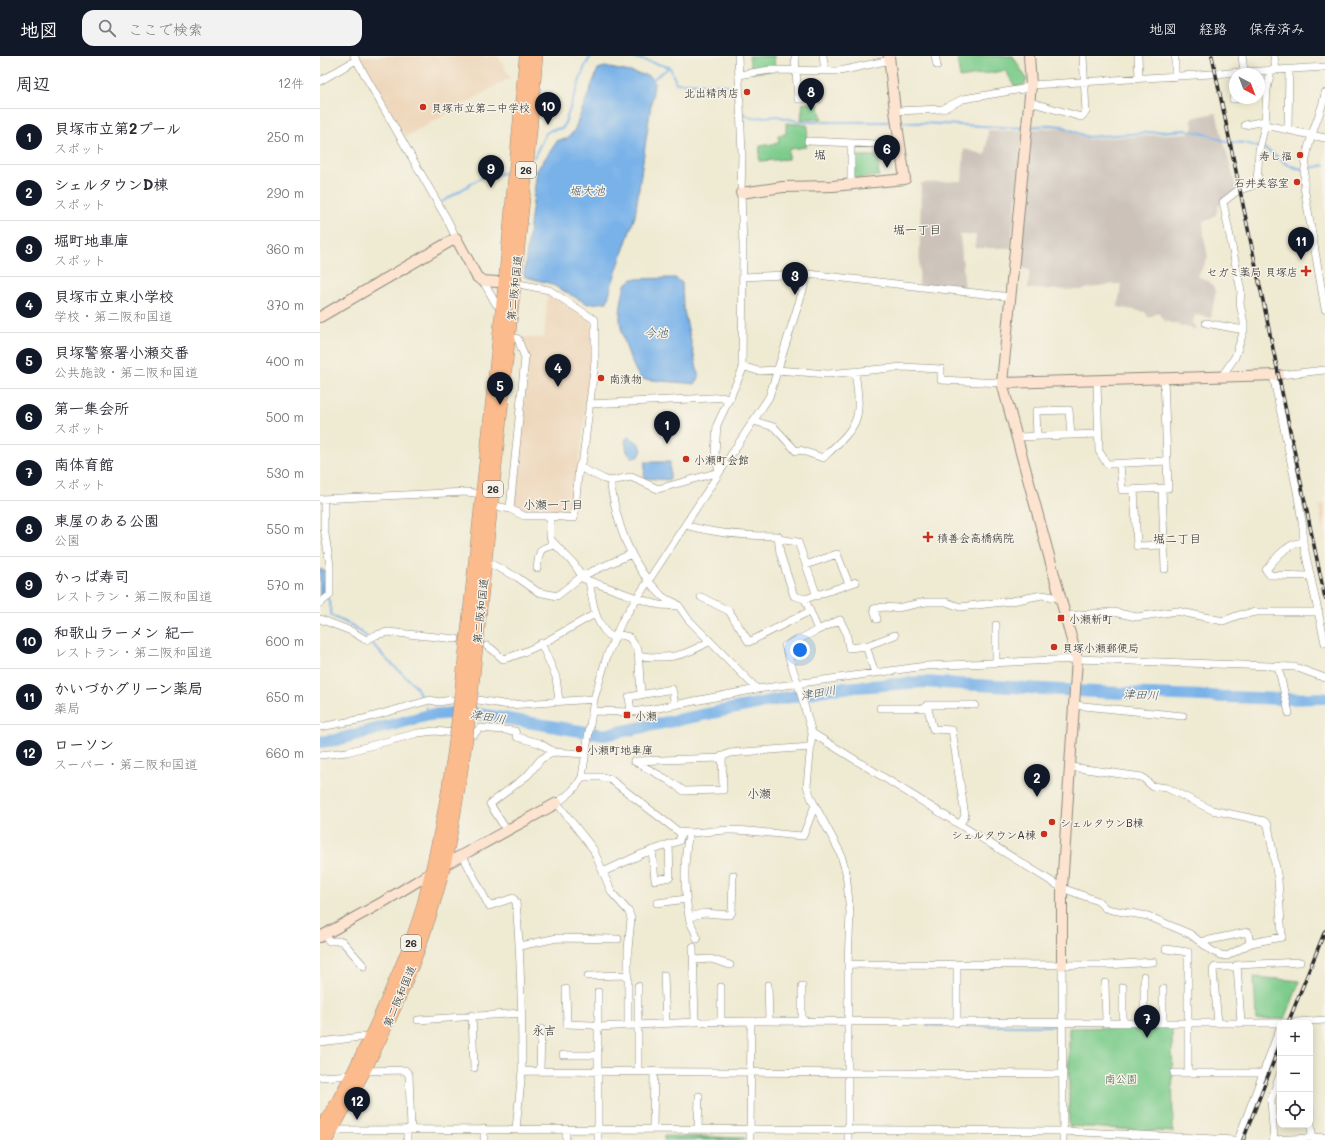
<!DOCTYPE html>
<html lang="ja">
<head>
<meta charset="utf-8">
<style>
	body { margin:0; font-family:Mali,"Klee One",sans-serif; background:#f2f2f3; color:#2b2b33 }
	.controls { position:absolute; right:12px; bottom:12px; display:grid; overflow:hidden; border-radius:8px; box-shadow:0 2px 10px #0003 }
	.controls button { width:36px; height:36px; display:grid; place-items:center; padding:0; border:0; border-bottom:1px solid #e1e1e2; background:#fff; color:#2b2b33; font:20px sans-serif }
	.compass { position:absolute; left:909px; top:12px; width:36px; height:36px; border-radius:50%; background:#fff; box-shadow:0 2px 10px #0003; rotate:138deg }
	.you { position:absolute; left:480px; top:594px; width:14px; height:14px; margin:-10px; border:3px solid #fff; border-radius:50%; background:#1a73e8; box-shadow:0 0 0 6px #1a73e833 }
	.badge { display:grid; place-items:center; width:26px; height:26px; border-radius:50%; background:#111827; color:#fff; font-size:13px; font-weight:700 }
	.pin { position:absolute; translate:-50% -33px; filter:drop-shadow(0 1px 2px #0008) }
	.pin::after { content:''; position:absolute; top:21px; width:14px; height:12px; background:inherit; clip-path:polygon(0 0,100% 0,50% 100%) }
	.list { margin:0; padding:0; list-style:none }
	h2 { display:flex; justify-content:space-between; align-items:center; height:52px; margin:0; padding:0 16px; font-size:17px }
	h2 small { font-size:13px; font-weight:400; color:#7c7c81 }
	.list li { display:grid; grid-template-columns:26px 1fr auto; gap:12px; align-items:center; box-sizing:border-box; height:56px; padding:0 16px; border-top:1px solid #e1e1e2 }
	.list b { display:block; font-size:15px; white-space:nowrap }
	.list p { margin:0; font-size:13px; white-space:nowrap; color:#7c7c81 }
	.list em { font-size:13px; font-style:normal; color:#7c7c81 }
	.icon { flex:none; width:22px; height:22px; fill:none; stroke:currentColor; stroke-width:2; stroke-linecap:round; stroke-linejoin:round }
	.map { position:relative; flex:none; width:1005px; height:1084px; overflow:hidden }
	header { display:flex; align-items:center; gap:24px; box-sizing:border-box; height:56px; padding:0 20px; background:#111827; color:#fff }
	header strong { font-size:19px }
	nav { display:flex; gap:22px; margin-inline-start:auto; font-size:14px }
	.search { width:280px; height:36px; background:#f2f2f3; display:flex; align-items:center; gap:10px; box-sizing:border-box; padding:0 14px; border-radius:12px; color:#7c7c81; font-size:15px }
	main { display:flex }
	aside { flex:1; background:#fff }
	.map>svg:first-child { display:block }
	.built { fill:#eed7bb }
	.industrial { fill:#ccc2b9 }
	.green { fill:#7dcc8c; stroke:#547c5c }
	.water { fill:#79b2e9; stroke:#526e8a }
	.lines { fill:none; stroke-linecap:round; stroke-linejoin:round }
	.stream { stroke:#79b2e9; stroke-width:2 }
	.river { stroke:#79b2e9; stroke-width:12 }
	.street-casing { stroke:#8d8a7e; stroke-width:8 }
	.secondary-casing { stroke:#8d8a7e; stroke-width:12 }
	.highway-casing { stroke:#8d8a7e; stroke-width:14 }
	.street { stroke:#fff; stroke-width:7 }
	.secondary { stroke:#fde4d1; stroke-width:10 }
	.highway { stroke:#fbbb8c; stroke-width:13 }
	.rail-casing { stroke:#2b2b2b; stroke-width:3.5 }
	.rail { stroke:#f7f3e8; stroke-width:2; stroke-dasharray:6; stroke-linecap:butt }
	.highway-bridge-casing { stroke:#8d8a7e; stroke-width:14; stroke-linecap:butt }
	.highway-bridge { stroke:#fbbb8c; stroke-width:13 }
	.poi-dot { fill:#c8321e; stroke:#f7f3e8; stroke-width:1.5 }
	.labels { text-anchor:middle; dominant-baseline:central; stroke-width:3; stroke-linejoin:round; paint-order:stroke }
	.shield { fill:#f7f3e8; stroke:#686764; stroke-width:1 }
	.shield-label { font-size:10px; font-weight:bold; fill:#2b2b2b }
	.poi-label { font-size:11px; fill:#2b2b2b; stroke:#f7f3e8; text-anchor:start }
	.street-label { font-size:11px; fill:#2b2b2b; stroke:#f7f3e8 }
	.park-label { font-size:11px; fill:#445b48; stroke:#f7f3e8 }
	.neighbourhood-label { font-size:12px; fill:#2b2b2b; stroke:#f7f3e8 }
	.water-label { font-size:12px; font-style:italic; fill:#425464; stroke:#f7f3e8 }
</style>
</head>
<body>
<header>
<strong>地図</strong>
<div class="search"><svg class="icon" aria-label="search" viewBox="0 0 24 24"><circle cx="10" cy="10" r="6"/><path d="M15 15l6 6"/></svg>ここで検索</div>
<nav><a>地図</a><a>経路</a><a>保存済み</a></nav>
</header>
<main>
<aside>
<h2>周辺<small>12件</small></h2>
<ul class="list">
<li><span class="badge">1</span><div><b>貝塚市立第2プール</b><p>スポット</p></div><em>250 m</em></li>
<li><span class="badge">2</span><div><b>シェルタウンD棟</b><p>スポット</p></div><em>290 m</em></li>
<li><span class="badge">3</span><div><b>堀町地車庫</b><p>スポット</p></div><em>360 m</em></li>
<li><span class="badge">4</span><div><b>貝塚市立東小学校</b><p>学校 · 第二阪和国道</p></div><em>370 m</em></li>
<li><span class="badge">5</span><div><b>貝塚警察署小瀬交番</b><p>公共施設 · 第二阪和国道</p></div><em>400 m</em></li>
<li><span class="badge">6</span><div><b>第一集会所</b><p>スポット</p></div><em>500 m</em></li>
<li><span class="badge">7</span><div><b>南体育館</b><p>スポット</p></div><em>530 m</em></li>
<li><span class="badge">8</span><div><b>東屋のある公園</b><p>公園</p></div><em>550 m</em></li>
<li><span class="badge">9</span><div><b>かっぱ寿司</b><p>レストラン · 第二阪和国道</p></div><em>570 m</em></li>
<li><span class="badge">10</span><div><b>和歌山ラーメン 紀一</b><p>レストラン · 第二阪和国道</p></div><em>600 m</em></li>
<li><span class="badge">11</span><div><b>かいづかグリーン薬局</b><p>薬局</p></div><em>650 m</em></li>
<li><span class="badge">12</span><div><b>ローソン</b><p>スーパー · 第二阪和国道</p></div><em>660 m</em></li>
</ul>
</aside>
<div class="map">
<svg width="1005" height="1084" viewBox="0 0 1005 1084">
	<rect width="100%" height="100%" fill="#f7f3e8"/>
	<filter id="ink" filterUnits="userSpaceOnUse"><feTurbulence type="fractalNoise" baseFrequency=".025" numOctaves="2"/><feDisplacementMap in="SourceGraphic" scale="8" xChannelSelector="R" yChannelSelector="G"/><feConvolveMatrix kernelMatrix="1 2 1 2 8 2 1 2 1" color-interpolation-filters="sRGB"/></filter>
	<filter id="wash" filterUnits="userSpaceOnUse"><feTurbulence type="fractalNoise" baseFrequency=".012" numOctaves="4" result="noise"/><feDisplacementMap in="SourceGraphic" scale="16" xChannelSelector="R" yChannelSelector="G"/><feGaussianBlur stdDeviation="0.9" result="paint"/><feColorMatrix in="noise" values="0 0 0 0 0 0 0 0 0 0 0 0 0 0 0 0 0 1.4 0 .05"/><feComposite in="paint" operator="in"/></filter>
	<g filter="url(#wash)">
		<rect width="100%" height="100%" fill="#efead2"/>
		<path class="built" d="M39 0H178L190 22 85 81Z
			M228 236 268 262 272 266V307L252 457 249 460 204 459 193 449 208 313V304L199 281 224 282Z
			M1005 448V488L999 450Z"/>
		<path class="industrial" d="M896 57 917 135 899 149 896 158 891 163 883 165 884 182 888 201 878 220 890 226 896 235 891 262 875 259 873 266 876 274 844 265 838 256 829 262 825 256 798 251 801 228 784 229 761 234 708 233 710 214 698 211 711 74 742 71 768 83 869 77 873 71 871 62Z
			M668 74 703 75 691 192H655L656 179H640L645 234 599 229 601 127 642 125 644 93 666 99Z"/>
		<path class="green" d="M429 0H454L455 14 432 17Z
			M637 0H693L707 24 704 29 695 31 686 15H682L640 22Z
			M483 47H498L502 63 481 64Z
			M466 67 487 69 488 71 486 91 469 93 468 103 439 105 440 90 459 87 458 79 466 78Z
			M532 100H558L559 120 532 123Z
			M934 921 980 925 965 963 936 964Z
			M852 971 853 1076 749 1070V972Z
			M344 1080 425 1082V1084H344Z"/>
		<path class="water" d="M285 11 330 20 333 23 334 28 315 160 292 228 287 246 268 248 229 227 205 221 204 218 217 114 238 84 247 83 254 75 278 13Z
			M355 222 362 227 363 250 379 322 375 328 321 323C312 312 299 274 300 260 300 249 303 239 305 229L312 223Z
			M308 381C317 385 327 391 318 401H312L307 396 305 384Z
			M325 406H350V424L324 422Z
			M0 513 6 516 7 534 0 542Z"/>
		<g class="lines">
			<path class="stream" d="M308 0 349 11
				M333 23 350 11 356 27 406 29 414 34 417 49
				M423 57 431 62 457 60 481 66H574
				M580 66 704 72
				M710 71 732 69 742 70 767 81 865 74 887 78 907 86 926 87 938 91
				M942 92C958 97 962 111 983 113
				M214 101 226 77 231 74 243 72 265 10 271 0
				M987 113 1005 109
				M122 146 162 121 189 116
				M44 241 123 196
				M4 538 10 546 11 558 14 561 33 570 46 580 66 603 95 629 102 642
				M106 650 109 659
				M478 969H499
				M607 969 624 970
				M373 970 407 969
				M642 970H734
				M199 1070H207"/>
			<path class="river" d="M0 686 16 684 109 659 147 656 284 679 509 633 604 626 776 636 962 643 1005 642"/>
		</g>
	</g>
	<g filter="url(#ink)">
		<g class="lines">
			<defs>
				<path id="street" d="M34 0 128 165 136 182
					M475 0 478 43H499
					M503 0 505 15
					M615 0 617 9
					M818 0 819 22
					M855 0V21
					M922 0 924 15
					M954 0 956 14
					M419 19 450 14 520 15 570 4
					M0 25 36 4
					M1005 37C1003 52 996 64 992 79 986 96 984 113 984 131L1005 253
					M913 43 921 42
					M710 46 761 61 766 56 763 0
					M575 55 623 53 643 43 703 33 711 29 1005 11
					M925 69 945 65
					M945 69 1005 82
					M968 73 969 13
					M488 85 580 89
					M531 87V128
					M423 221 488 218 691 241
					M163 225 176 248
					M886 267 924 274
					M186 280 198 283 205 302 190 453
					M422 310 438 315 457 314 508 318 583 311 621 313V324L682 327
					M953 319 977 435 983 472V486L1005 587
					M959 319 1005 314
					M902 320 915 301 924 274V267L920 248 921 235 903 146 917 135 937 128 939 94 945 69 947 33 951 14
					M777 324 779 395 787 408 847 405
					M269 348 411 341
					M434 365 454 371 476 395 480 394 503 402C540 367 542 366 535 315
					M717 380 716 355 749 354 751 379
					M697 381 778 378
					M800 408 802 434 848 432 844 322
					M259 411 284 423 290 425 311 421 338 433 399 416
					M399 416 395 397 397 369 422 315 423 189 421 137 422 98 418 0
					M290 425C297 468 309 507 341 539 346 545 354 544 359 550
					M842 432 845 513
					M814 433 817 490 844 489
					M0 443 147 436 162 438 171 449 190 453 204 460H230L254 462 259 411 263 402 275 305V264L229 234 194 227
					M230 460V480L231 484 254 508 264 523 317 542 339 549 359 550 368 563 437 633
					M365 469C396 478 426 480 458 480L460 497 474 540 485 543 536 526
					M458 483 478 486 497 540
					M983 486C967 487 955 503 946 514L950 519 990 520
					M165 505 197 521 218 536 237 540 262 520 311 498
					M486 509 517 498 529 528
					M217 512C220 495 217 492 236 489
					M269 525C273 545 274 571 294 583
					M381 541 409 555 429 586 490 555
					M485 543 498 574 465 590 478 628 492 677 742 832 778 845 785 852 792 854 828 860 870 878 892 895 901 899 907 900 931 887 962 881 958 824 948 769 944 765 892 754 847 732 832 730 822 721 751 711
					M0 547 10 539V509L4 472V443
					M745 560 793 556 817 561 857 555 903 565 919 559 937 556H999
					M0 563 31 575 46 584 56 579 68 576 136 583
					M557 563 554 553 564 551 577 552 606 546H626L640 551 692 545 722 539 740 542
					M676 569V607
					M498 574 520 564 526 576 529 592 546 590 575 579
					M296 578 309 581 318 594 321 639
					M221 587 236 621 239 645
					M167 590 172 593 183 603C213 596 247 573 275 558
					M546 590 555 617
					M319 600C350 603 363 601 390 585
					M958 610 969 657
					M754 649 863 660
					M560 652H608
					M272 655 311 656 333 653 437 633 606 610 757 603 975 611 1005 622
					M311 656 309 641 352 633 355 649
					M0 671 43 663 110 644 119 646 131 644H158L189 649 274 643
					M492 677 487 730 492 744 520 796 526 816 530 857 528 908V1084
					M0 699 27 696 98 677 115 675 153 679 160 672 195 675 197 681 219 687 234 696 265 698
					M314 705 399 702 410 697 491 691
					M314 705 348 724 364 735 403 734 402 700
					M262 721H282L290 723 359 776C376 779 391 774 409 774 434 774 458 779 483 780L495 749
					M640 768 645 760 632 674 613 673 607 649H655
					M187 775 170 748 208 719 221 703 234 696
					M369 778C363 806 364 833 369 861L384 857 410 859 412 856 413 819
					M332 794 335 824 350 821 349 788
					M143 800 169 850 193 842 196 846C201 902 202 958 202 1015
					M283 816 322 798 359 785 362 776
					M337 847 366 843
					M369 861C370 869 376 875 377 883
					M5 879 9 885H22L44 910
					M880 886 928 876 930 888
					M200 890 237 882 298 883
					M373 891 375 966
					M846 893 868 896V1017
					M374 904 391 903 410 909
					M528 908 787 909 833 906
					M742 909 743 1084
					M344 919 346 968
					M268 920 308 919
					M824 920V967
					M785 927 786 967
					M448 929 449 965
					M803 931V967
					M246 933 247 968 272 969 278 971 375 966 431 965 843 967H962L1005 964
					M152 959 154 1012
					M98 964 202 957
					M401 966V931
					M482 966V930
					M637 967V909
					M843 967V933
					M898 967 893 914 895 911H917
					M921 967 917 909 980 906
					M308 970V893L311 863 309 856 292 837 273 793 237 747C248 739 256 733 262 721L274 643 287 600 302 565 449 341 488 218
					M0 986 41 981 50 983
					M243 999H278
					M43 1015 85 1014 89 1019 91 1073
					M220 1015 221 973
					M318 1015V930
					M854 1017H943
					M0 1021 33 1019
					M990 1054 992 1081
					M87 1073V1084
					M196 1073 202 1015 743 1018
					M333 1073 334 1015
					M378 1073 379 1040
					M12 1074 430 1073 743 1075 914 1084
					M164 1084V1073
					M246 1084V1073
					M278 1084V936
					M430 1084 431 965
					M918 1084 960 972
					M953 1084 1005 1081
					M954 1084 951 1044 960 1019"/>
				<path id="secondary" d="M709 0 711 29 682 327 757 603 742 832V909
					M421 137 463 131 513 130 585 123 575 55 569 0
					M0 261 136 182 157 221 163 225 192 227
					M682 327 959 319
					M0 881 63 846 124 809 237 747"/>
				<path id="highway" d="M141 639 185 227 206 0
					M151 640 210 77 216 0
					M0 1076C29 1029 54 977 75 926 86 900 97 874 104 847 118 793 129 738 136 682
					M6 1084C56 997 100 907 124 809 134 767 139 725 146 683"/>
			</defs>
			<use href="#street" class="street-casing"/>
			<use href="#secondary" class="secondary-casing"/>
			<use href="#highway" class="highway-casing"/>
			<use href="#street" class="street"/>
			<use href="#secondary" class="secondary"/>
			<use href="#highway" class="highway"/>
			<defs>
				<path id="rail" d="M892 0 1005 542
					M968 967 1005 875
					M923 1084 960 989"/>
			</defs>
			<use href="#rail" class="rail-casing"/>
			<use href="#rail" class="rail"/>
			<defs>
				<path id="highway-bridge" d="M136 682 141 639
					M146 683 151 640"/>
			</defs>
			<use href="#highway-bridge" class="highway-bridge-casing"/>
			<use href="#highway-bridge" class="highway-bridge"/>
		</g>
	</g>
	<g class="poi-dot">
		<circle cx="427" cy="36" r="4"/>
		<circle cx="103" cy="51" r="4"/>
		<circle cx="980" cy="99" r="4"/>
		<circle cx="977" cy="126" r="4"/>
		<path d="M984 209h4v4h4v4h-4v4h-4v-4h-4v-4h4z"/>
		<circle cx="281" cy="322" r="4"/>
		<circle cx="366" cy="403" r="4"/>
		<path d="M606 475h4v4h4v4h-4v4h-4v-4h-4v-4h4z"/>
		<rect x="737" y="558" width="8" height="8" rx="2"/>
		<circle cx="734" cy="591" r="4"/>
		<rect x="303" y="655" width="8" height="8" rx="2"/>
		<circle cx="259" cy="693" r="4"/>
		<circle cx="732" cy="766" r="4"/>
		<circle cx="724" cy="778" r="4"/>
	</g>
	<g class="labels">
		<g class="shield">
			<rect x="196" y="106" width="20" height="16" rx="3"/>
			<rect x="163" y="425" width="20" height="16" rx="3"/>
			<rect x="81" y="879" width="20" height="16" rx="3"/>
		</g>
		<g class="shield-label">
			<text x="206" y="114">26</text>
			<text x="173" y="433">26</text>
			<text x="91" y="887">26</text>
		</g>
		<g class="poi-label">
			<text x="419" y="36" text-anchor="end">北出精肉店</text>
			<text x="111" y="51">貝塚市立第二中学校</text>
			<text x="972" y="99" text-anchor="end">寿し福</text>
			<text x="969" y="126" text-anchor="end">石井美容室</text>
			<text x="978" y="215" text-anchor="end">セガミ薬局 貝塚店</text>
			<text x="289" y="322">南漬物</text>
			<text x="374" y="403">小瀬町会館</text>
			<text x="617" y="481">積善会高橋病院</text>
			<text x="749" y="562">小瀬新町</text>
			<text x="742" y="591">貝塚小瀬郵便局</text>
			<text x="315" y="659">小瀬</text>
			<text x="267" y="693">小瀬町地車庫</text>
			<text x="740" y="766">シェルタウンB棟</text>
			<text x="716" y="778" text-anchor="end">シェルタウンA棟</text>
		</g>
		<g class="street-label">
			<text transform="translate(194 232) rotate(-84)">第二阪和国道</text>
			<text transform="translate(160 555) rotate(-84)">第二阪和国道</text>
			<text transform="translate(79 940) rotate(-67)">第二阪和国道</text>
		</g>
		<g class="park-label">
			<text x="801" y="1022">南公園</text>
		</g>
		<g class="neighbourhood-label">
			<text x="500" y="98">堀</text>
			<text x="597" y="173">堀一丁目</text>
			<text x="233" y="448">小瀬一丁目</text>
			<text x="857" y="482">堀二丁目</text>
			<text x="439" y="737">小瀬</text>
			<text x="224" y="974">永吉</text>
		</g>
		<g class="water-label">
			<text x="267" y="134">堀大池</text>
			<text x="336" y="276">今池</text>
			<text transform="translate(498 636) rotate(-10)">津田川</text>
			<text transform="translate(821 638) rotate(2)">津田川</text>
			<text transform="translate(168 660) rotate(9)">津田川</text>
		</g>
	</g>
</svg>
<div class="controls">
<button>+</button>
<button>−</button>
<button><svg class="icon" aria-label="locate" viewBox="0 0 24 24"><circle cx="12" cy="12" r="6"/><path d="M12 2v4M12 18v4M2 12h4M18 12h4"/></svg></button>
</div>
<svg class="compass" viewBox="-18 -18 36 36"><path d="M0-13l5 13h-10z" fill="#e53935"/><path d="M0 13l5-13h-10z" fill="#7c7c81"/></svg>
<div class="you"></div>
<div class="pin badge" style="left:347px;top:388px">1</div>
<div class="pin badge" style="left:717px;top:741px">2</div>
<div class="pin badge" style="left:475px;top:239px">3</div>
<div class="pin badge" style="left:238px;top:331px">4</div>
<div class="pin badge" style="left:180px;top:349px">5</div>
<div class="pin badge" style="left:567px;top:112px">6</div>
<div class="pin badge" style="left:827px;top:982px">7</div>
<div class="pin badge" style="left:491px;top:55px">8</div>
<div class="pin badge" style="left:171px;top:132px">9</div>
<div class="pin badge" style="left:228px;top:69px">10</div>
<div class="pin badge" style="left:981px;top:204px">11</div>
<div class="pin badge" style="left:37px;top:1064px">12</div>
</div>
</main>
</body>
</html>
